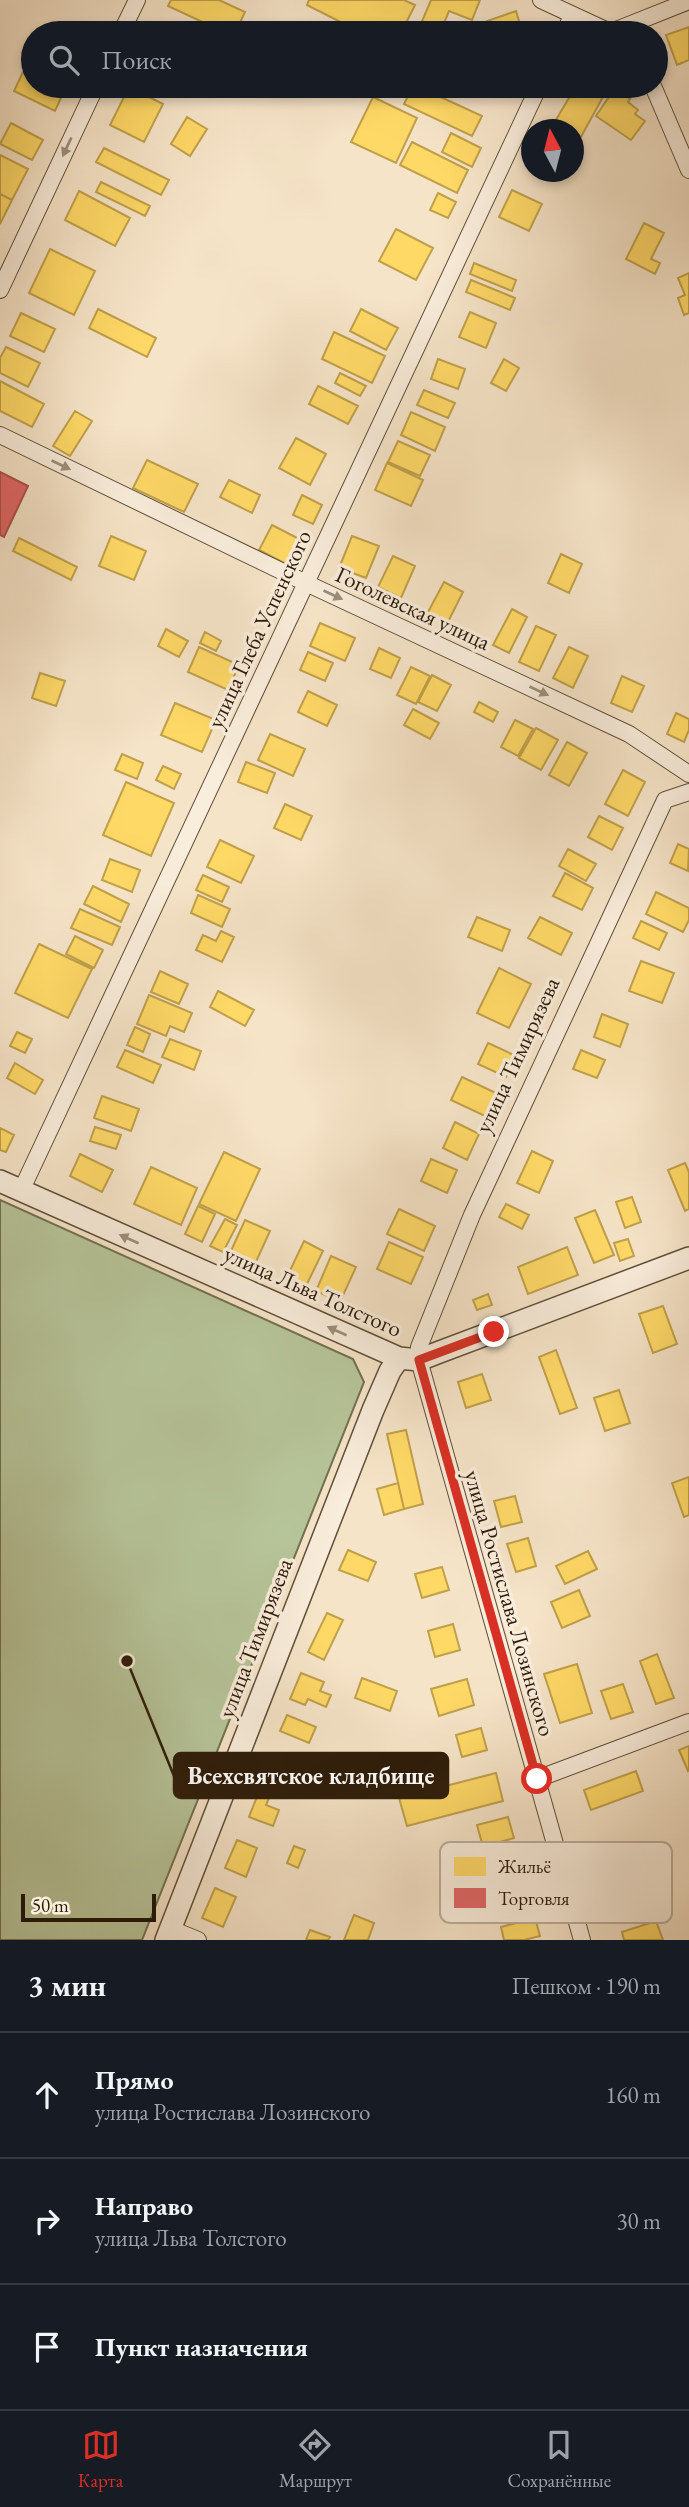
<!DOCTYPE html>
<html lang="ru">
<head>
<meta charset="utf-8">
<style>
	body { margin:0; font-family:"EB Garamond",serif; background:#20242c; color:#f1f3f6 }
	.compass { position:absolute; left:521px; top:119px; width:63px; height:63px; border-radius:50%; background:#171b24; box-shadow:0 4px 10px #0003; rotate:353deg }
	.scale { position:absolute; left:21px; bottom:18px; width:135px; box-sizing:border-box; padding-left:7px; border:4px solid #2d1c09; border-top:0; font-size:19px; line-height:24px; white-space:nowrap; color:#2d1c09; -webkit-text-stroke:5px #f9eddb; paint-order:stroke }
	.stop { position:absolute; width:21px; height:21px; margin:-16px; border:5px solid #d93025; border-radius:50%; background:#fff }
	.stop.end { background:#d93025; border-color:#fff; box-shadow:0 2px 7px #0008 }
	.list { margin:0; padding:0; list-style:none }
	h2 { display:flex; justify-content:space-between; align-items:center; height:91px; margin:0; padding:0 28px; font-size:30px }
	h2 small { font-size:23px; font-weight:400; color:#9ea1a6 }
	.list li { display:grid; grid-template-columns:46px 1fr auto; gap:21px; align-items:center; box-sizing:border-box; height:126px; padding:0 28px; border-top:2px solid #363941 }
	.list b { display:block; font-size:26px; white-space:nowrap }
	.list p { margin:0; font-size:23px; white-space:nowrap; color:#9ea1a6 }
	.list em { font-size:23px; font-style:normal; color:#9ea1a6 }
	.icon { flex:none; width:38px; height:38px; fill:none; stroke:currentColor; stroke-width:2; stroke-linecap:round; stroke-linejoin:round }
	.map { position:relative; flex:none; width:689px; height:1940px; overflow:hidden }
	.search { position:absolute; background:#171b24; box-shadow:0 4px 10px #0003; left:21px; right:21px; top:21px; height:77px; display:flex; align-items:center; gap:18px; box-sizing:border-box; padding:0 24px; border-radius:38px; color:#9ea1a6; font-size:26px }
	.sheet { height:469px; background:#171b24 }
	nav { display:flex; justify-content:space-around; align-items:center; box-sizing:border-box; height:98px; border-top:2px solid #363941; background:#171b24; font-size:19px; color:#9ea1a6 }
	nav a { display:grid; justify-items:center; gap:4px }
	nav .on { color:#d93025 }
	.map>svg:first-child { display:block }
	.green { fill:#b7c59a; stroke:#727052; stroke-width:2 }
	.homes { fill:#ffd966; stroke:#c0a04a; stroke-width:2 }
	.shops { fill:#e06666; stroke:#aa504a; stroke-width:2 }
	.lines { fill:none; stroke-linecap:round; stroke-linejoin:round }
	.minor-casing { stroke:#5f4e39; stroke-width:18 }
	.tertiary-casing { stroke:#5f4e39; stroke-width:24 }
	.minor { stroke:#f9eddb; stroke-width:16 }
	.tertiary { stroke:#f9eddb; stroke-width:21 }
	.oneway { fill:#9d8f7c }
	.route { stroke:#d93025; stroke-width:9 }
	.labels { text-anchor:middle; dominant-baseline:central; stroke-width:7; stroke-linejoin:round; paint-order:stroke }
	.street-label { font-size:23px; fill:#2d1c09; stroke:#f9eddb }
	.key { fill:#f9eddb; stroke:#bcae9c; stroke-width:2 }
	.key-label { font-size:19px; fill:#2d1c09 }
	.leader { fill:none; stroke:#2d1c09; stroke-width:2.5 }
	.callout-dot { fill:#2d1c09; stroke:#f9eddb; stroke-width:2.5 }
	.callout { fill:#2d1c09; stroke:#2d1c09; stroke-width:2.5 }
	.callout-label { font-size:24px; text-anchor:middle; font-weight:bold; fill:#fff }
</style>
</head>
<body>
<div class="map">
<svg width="689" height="1940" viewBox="0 0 689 1940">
	<rect width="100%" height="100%" fill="#f6e4c8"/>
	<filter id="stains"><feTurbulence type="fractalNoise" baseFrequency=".00286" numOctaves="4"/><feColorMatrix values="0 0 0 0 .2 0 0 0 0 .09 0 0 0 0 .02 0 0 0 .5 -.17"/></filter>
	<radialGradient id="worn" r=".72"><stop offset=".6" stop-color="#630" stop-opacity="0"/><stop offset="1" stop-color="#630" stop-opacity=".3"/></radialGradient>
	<path class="green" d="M0 1200 353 1359 364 1382 142 1940H0Z"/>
	<path class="homes" d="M171 0H219L245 12 235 33H226L168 6Z
		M309 0H404L415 5 401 33H362L307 5Z
		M431 0H480L472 20 449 11 440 33H417Z
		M516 11 522 31 515 33H491L487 21Z
		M63 23 86 33H58Z
		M689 27V60L677 65 666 35Z
		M23 72 33 76V86H54L64 91 55 111 14 91Z
		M413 86H417L482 116 472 136 404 104Z
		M576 86H609L577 144 574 143V130H550Z
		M129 87 163 104 144 142 110 125Z
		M615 88 630 99 628 102 638 110 635 114 645 121 631 140 596 116Z
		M373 97 417 118 396 163 351 142Z
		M187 117 207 129 190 156 171 144Z
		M11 123 43 140 32 160 0 144Z
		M451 133 481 148 472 167 442 152Z
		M412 142 468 170 457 193 400 165Z
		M104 148 169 180 161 195 96 162Z
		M0 155 28 169 12 200 0 194Z
		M101 182 150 206 145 216 96 192Z
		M512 190 542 204 529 231 499 217Z
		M79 191 130 218 115 246 65 220Z
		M438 193 456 202 448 218 430 210Z
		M0 194 12 200 0 224Z
		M644 223 664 233 651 259 660 263 655 274 626 259Z
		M396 229 433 248 416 280 379 261Z
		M50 249 95 271 74 315 29 293Z
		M474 263 516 280 512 291 470 274Z
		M689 273V313L684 315 678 298 685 295 678 278Z
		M471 280 515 298 510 310 466 292Z
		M98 309 156 338 147 357 89 328Z
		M361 309 398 328 386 350 350 331Z
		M470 312 496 323 486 348 459 337Z
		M21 313 55 329 44 352 10 336Z
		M334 332 385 356 372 383 322 359Z
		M6 347 40 363 28 387 0 373V358Z
		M438 359 465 369 458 389 431 379Z
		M504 359 519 368 506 391 491 383Z
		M340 373 366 386 360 396 335 383Z
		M0 381 44 404 32 427 0 411Z
		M318 386 358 406 348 424 309 404Z
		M424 390 455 403 448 418 417 405Z
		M75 411 92 421 70 456 53 446Z
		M411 412 445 427 435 451 401 435Z
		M296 438 326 454 310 485 279 468Z
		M398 441 430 455 420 476 388 462Z
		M147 460 198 484 184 512 133 488Z
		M387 463 423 480 411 506 375 490Z
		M229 480 260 495 252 513 220 497Z
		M302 495 322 505 313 524 293 515Z
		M272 525 303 541 290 566 259 550Z
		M111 536 146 551 134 580 99 566Z
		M352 536 379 546 366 578 339 568Z
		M19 538 77 567 71 580 13 551Z
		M561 554 582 564 569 593 548 583Z
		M393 556 415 566 401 598 378 587Z
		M444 582 463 592 447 624 427 614Z
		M512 609 527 617 509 653 493 645Z
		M320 623 355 638 345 661 310 646Z
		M536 626 556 635 539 671 519 662Z
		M166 629 188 641 179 657 158 646Z
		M205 632 221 641 216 651 200 643Z
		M199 647 239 665 228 690 188 672Z
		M569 647 588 656 573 688 553 678Z
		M379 648 400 658 391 678 370 669Z
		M308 652 333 663 325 681 300 670Z
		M411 667 430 676 416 704 397 695Z
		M40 673 65 681 56 706 32 698Z
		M432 675 451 685 437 711 418 702Z
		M622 676 644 686 632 712 611 703Z
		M308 691 337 705 327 726 298 712Z
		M479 702 498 712 493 722 474 712Z
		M175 703 216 720 202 752 161 735Z
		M413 709 439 723 430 739 404 725Z
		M676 713 689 719V730L684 742 667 734Z
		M515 720 533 729 518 756 501 747Z
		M536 728 558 740 541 770 519 758Z
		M270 734 305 749 293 776 258 760Z
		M567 742 587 753 569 786 549 775Z
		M122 754 143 763 137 779 115 770Z
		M246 762 275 773 267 793 238 782Z
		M163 766 181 774 174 789 156 780Z
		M623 770 645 782 628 816 605 804Z
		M126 782 174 803 151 856 103 835Z
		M285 804 312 816 301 840 274 828Z
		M599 816 623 828 612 850 588 837Z
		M220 840 254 856 241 883 207 867Z
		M678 844 689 849 688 871 670 863Z
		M568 849 596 864 586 881 559 866Z
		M110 859 140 870 132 892 102 880Z
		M565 873 593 888 582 910 553 896Z
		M203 875 229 887 222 902 196 890Z
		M93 886 129 904 121 922 84 904Z
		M656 892 689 908V920L683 932 646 914Z
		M198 895 230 909 222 927 191 913Z
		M80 909 120 927 112 945 71 928Z
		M477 917 510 930 502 951 468 937Z
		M540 917 572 933 561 955 528 938Z
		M641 921 667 933 659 950 633 938Z
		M221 931 234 937 222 962 196 950 203 935 216 941Z
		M75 936 103 950 94 968 66 954Z
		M39 944 92 969 68 1018 15 993Z
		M641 961 674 973 662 1003 629 991Z
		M499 968 531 984 509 1028 477 1013Z
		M160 971 188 984 179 1004 151 992Z
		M218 991 254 1010 245 1026 210 1007Z
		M149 995 192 1013 184 1032 170 1026 166 1036 137 1024Z
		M602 1014 628 1024 620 1047 594 1037Z
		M135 1027 150 1034 143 1052 127 1045Z
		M17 1032 32 1039 25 1053 10 1046Z
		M170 1039 201 1051 194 1070 162 1057Z
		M488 1043 516 1056 506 1077 478 1064Z
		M125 1050 161 1065 153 1083 117 1067Z
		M581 1050 605 1060 597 1078 573 1069Z
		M15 1063 43 1080 35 1094 7 1078Z
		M462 1077 498 1094 487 1117 451 1100Z
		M102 1096 139 1109 131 1131 94 1118Z
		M455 1122 479 1134 467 1160 443 1148Z
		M95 1127 121 1135 116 1149 90 1141Z
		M0 1128 14 1135 6 1152 0 1150Z
		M532 1151 553 1161 539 1193 517 1183Z
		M224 1152 260 1169 236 1221 199 1204Z
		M80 1154 113 1170 102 1192 70 1176Z
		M431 1159 457 1170 447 1193 421 1181Z
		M685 1163 689 1172V1209L685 1211 668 1170Z
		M151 1167 197 1188 181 1225 134 1204Z
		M632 1197 641 1222 625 1228 616 1202Z
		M506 1204 529 1215 522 1229 499 1217Z
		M198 1206 215 1214 202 1242 185 1234Z
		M399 1209 435 1226 424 1251 387 1234Z
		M595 1210 614 1255 594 1263 575 1218Z
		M225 1219 237 1225 223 1252 210 1246Z
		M245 1220 270 1231 255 1264 230 1253Z
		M628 1239 634 1256 620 1261 614 1243Z
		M304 1241 323 1251 306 1286 287 1277Z
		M389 1242 423 1257 411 1284 377 1269Z
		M567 1247 578 1275 528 1294 518 1267Z
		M331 1256 356 1267 340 1302 316 1291Z
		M488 1294 492 1305 477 1310 473 1300Z
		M663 1306 677 1344 653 1353 639 1314Z
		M556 1350 577 1408 560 1414 539 1357Z
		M482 1374 491 1400 466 1408 458 1382Z
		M619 1390 630 1423 605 1431 594 1398Z
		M406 1430 423 1504 404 1509 387 1434Z
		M689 1477V1515L684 1517 672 1483Z
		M398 1483 404 1509 384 1515 377 1489Z
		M515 1496 522 1522 501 1527 494 1501Z
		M528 1538 536 1566 516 1572 507 1544Z
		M348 1550 376 1562 368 1581 339 1570Z
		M588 1551 597 1569 565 1584 556 1566Z
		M442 1567 449 1590 422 1598 415 1574Z
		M579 1590 590 1616 562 1628 551 1602Z
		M327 1613 343 1620 324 1660 308 1652Z
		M453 1624 460 1650 435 1657 428 1631Z
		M657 1654 674 1698 656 1704 640 1661Z
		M577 1664 592 1713 560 1723 544 1674Z
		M301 1673 324 1682 320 1691 331 1695 326 1707 308 1699 305 1705 290 1699Z
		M362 1678 397 1691 390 1711 355 1698Z
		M467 1679 474 1705 439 1716 431 1689Z
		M623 1684 633 1712 611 1719 601 1691Z
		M287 1715 316 1727 309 1743 280 1731Z
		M481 1728 487 1750 462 1757 456 1735Z
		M689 1746V1770L688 1771 679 1750Z
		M636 1771 643 1791 591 1810 584 1790Z
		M496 1773 503 1801 407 1826 399 1798Z
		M258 1794 269 1798 266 1805 279 1810 273 1826 249 1817Z
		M508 1817 514 1838 483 1847 477 1825Z
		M237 1840 257 1848 246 1877 225 1868Z
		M294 1846 305 1850 298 1868 287 1863Z
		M215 1888 236 1897 223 1927 202 1918Z
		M354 1915 374 1923 368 1940H344Z
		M535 1918 540 1936 524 1940H504L501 1927Z
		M656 1921 663 1940H624L622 1932Z
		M310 1930 330 1937 328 1940H306Z"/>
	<path class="shops" d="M0 472 28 486 4 537 0 535Z"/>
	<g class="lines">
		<defs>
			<path id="minor" d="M541 0 612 33
				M611 32 689 1
				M121 33 137 0
				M564 33 572 16
				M653 86 689 170
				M0 290 96 86
				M0 435 306 583 629 734 689 774
				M21 1191 539 86
				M537 1779 689 1722
				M171 1929 198 1940
				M582 1940 419 1360V1347L472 1215 665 800 689 792"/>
			<path id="tertiary" d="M0 1181 399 1358 419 1360 437 1353 689 1258
				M166 1940 373 1410 390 1371 399 1358"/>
		</defs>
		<use href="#minor" class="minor-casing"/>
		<use href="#tertiary" class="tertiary-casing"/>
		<use href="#minor" class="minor"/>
		<use href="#tertiary" class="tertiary"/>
	</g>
	<defs><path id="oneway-solid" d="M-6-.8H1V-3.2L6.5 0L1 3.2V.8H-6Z" transform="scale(1.75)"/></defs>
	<g class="oneway">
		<use href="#oneway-solid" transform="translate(67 147) rotate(115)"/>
		<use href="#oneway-solid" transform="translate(61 465) rotate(26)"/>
		<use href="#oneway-solid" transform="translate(333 595) rotate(25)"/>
		<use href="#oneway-solid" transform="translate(539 691) rotate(25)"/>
		<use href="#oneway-solid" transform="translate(129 1239) rotate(-156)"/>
		<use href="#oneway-solid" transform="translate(337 1331) rotate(-156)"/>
	</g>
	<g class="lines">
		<path class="route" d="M494 1332 419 1360 537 1779"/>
	</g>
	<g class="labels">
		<g class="street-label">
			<text transform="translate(413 608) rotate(25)">Гоголевская улица</text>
			<text transform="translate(259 629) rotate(-65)">улица Глеба Успенского</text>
			<text transform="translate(517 1055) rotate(-65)">улица Тимирязева</text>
			<text transform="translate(313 1291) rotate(24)">улица Льва Толстого</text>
			<text transform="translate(510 1603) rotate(74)">улица Ростислава Лозинского</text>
			<text transform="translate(255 1638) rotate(-69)">улица Тимирязева</text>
		</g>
	</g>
	<rect x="440" y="1842" width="232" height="81" rx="10" class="key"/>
	<rect x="454" y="1857" width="32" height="19" fill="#ffd966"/>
	<rect x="454" y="1888" width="32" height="20" fill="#e06666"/>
	<g class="key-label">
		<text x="498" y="1873">Жильё</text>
		<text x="498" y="1905">Торговля</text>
	</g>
	<path class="leader" d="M127 1661L174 1776"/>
	<circle class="callout-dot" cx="127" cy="1661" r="7"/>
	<rect class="callout" x="174" y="1753" width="274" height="45" rx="7"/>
	<g class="callout-label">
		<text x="311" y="1784">Всехсвятское кладбище</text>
	</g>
	<rect width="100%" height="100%" filter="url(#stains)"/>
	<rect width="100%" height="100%" fill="url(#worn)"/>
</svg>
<svg class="compass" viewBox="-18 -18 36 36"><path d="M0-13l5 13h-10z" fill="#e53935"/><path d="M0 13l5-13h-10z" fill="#9ea1a6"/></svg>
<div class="scale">50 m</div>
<div class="stop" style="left:537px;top:1779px"></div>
<div class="stop end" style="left:494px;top:1332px"></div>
<div class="search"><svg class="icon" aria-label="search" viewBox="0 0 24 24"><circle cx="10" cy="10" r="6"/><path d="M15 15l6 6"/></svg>Поиск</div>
</div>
<section class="sheet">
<h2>3 мин<small>Пешком · 190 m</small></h2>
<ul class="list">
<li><svg class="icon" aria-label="ahead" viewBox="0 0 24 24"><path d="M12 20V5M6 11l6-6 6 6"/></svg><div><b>Прямо</b><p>улица Ростислава Лозинского</p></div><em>160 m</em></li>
<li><svg class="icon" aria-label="right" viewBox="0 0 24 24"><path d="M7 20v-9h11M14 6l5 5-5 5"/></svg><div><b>Направо</b><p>улица Льва Толстого</p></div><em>30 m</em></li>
<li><svg class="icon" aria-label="arrive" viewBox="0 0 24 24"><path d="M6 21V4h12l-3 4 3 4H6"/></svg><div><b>Пункт назначения</b></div></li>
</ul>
</section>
<nav>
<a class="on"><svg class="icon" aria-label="map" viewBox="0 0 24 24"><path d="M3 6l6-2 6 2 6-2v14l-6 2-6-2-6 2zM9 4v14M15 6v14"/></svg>Карта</a>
<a><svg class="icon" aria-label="directions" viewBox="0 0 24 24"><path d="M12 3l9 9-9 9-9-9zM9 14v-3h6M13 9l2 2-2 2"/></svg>Маршрут</a>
<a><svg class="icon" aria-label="saved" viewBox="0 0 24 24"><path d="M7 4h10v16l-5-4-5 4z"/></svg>Сохранённые</a>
</nav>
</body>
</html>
